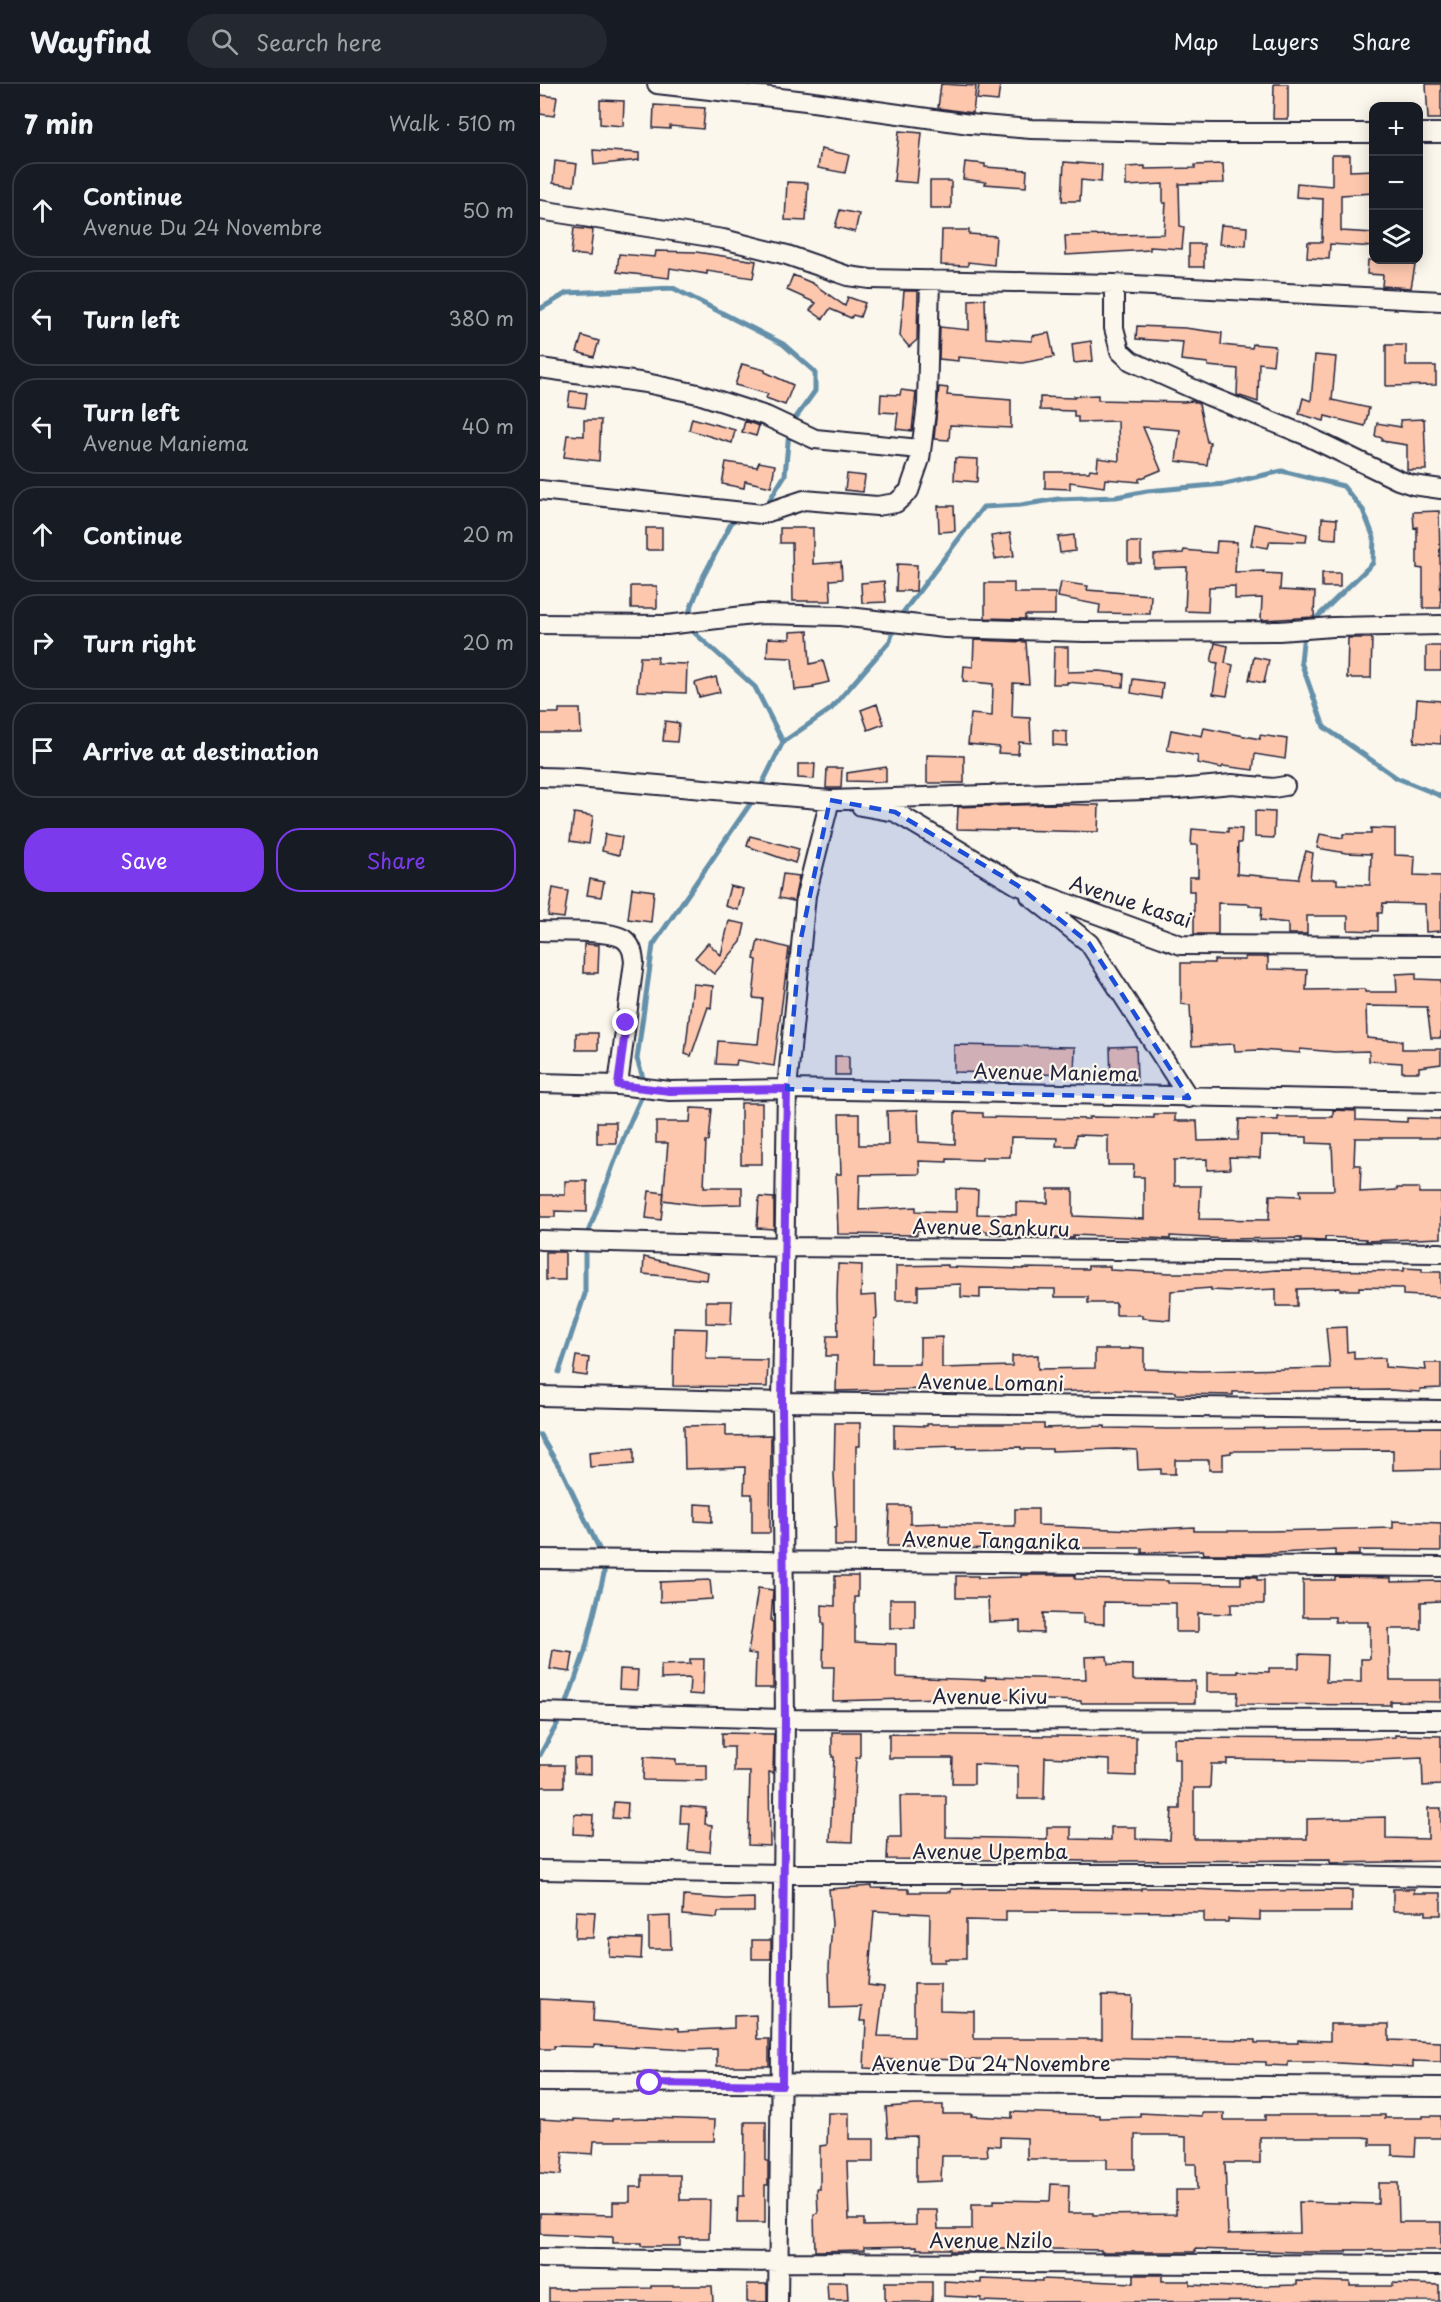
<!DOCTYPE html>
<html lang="en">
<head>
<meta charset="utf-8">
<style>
	body { margin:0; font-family:"Playpen Sans",sans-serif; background:#242831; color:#f1f3f6 }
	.controls { position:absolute; right:18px; top:18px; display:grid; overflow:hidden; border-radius:12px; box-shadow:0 3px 15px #0003 }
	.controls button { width:54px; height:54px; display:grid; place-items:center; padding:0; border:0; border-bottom:2px solid #363941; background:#171b24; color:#f1f3f6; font:30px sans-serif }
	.stop { position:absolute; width:18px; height:18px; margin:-14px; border:4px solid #7c3aed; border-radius:50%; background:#fff }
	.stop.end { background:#7c3aed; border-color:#fff; box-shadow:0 2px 6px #0008 }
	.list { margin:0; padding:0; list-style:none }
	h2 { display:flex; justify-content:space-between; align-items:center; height:78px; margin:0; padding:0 24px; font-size:26px }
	h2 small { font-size:20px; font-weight:400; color:#9ea1a6 }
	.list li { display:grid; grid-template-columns:39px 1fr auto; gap:18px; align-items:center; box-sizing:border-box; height:96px; margin:0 12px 12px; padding:0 12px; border:2px solid #363941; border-radius:24px }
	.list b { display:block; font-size:22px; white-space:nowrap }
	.list p { margin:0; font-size:20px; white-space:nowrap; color:#9ea1a6 }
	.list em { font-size:20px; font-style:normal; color:#9ea1a6 }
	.actions { display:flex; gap:12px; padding:18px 24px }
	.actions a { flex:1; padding:14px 0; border:2px solid #7c3aed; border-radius:24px; text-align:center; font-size:21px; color:#7c3aed }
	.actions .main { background:#7c3aed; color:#fff }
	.icon { flex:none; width:33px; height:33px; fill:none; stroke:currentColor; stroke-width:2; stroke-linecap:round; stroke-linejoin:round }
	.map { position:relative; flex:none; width:901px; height:2218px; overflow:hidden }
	header { display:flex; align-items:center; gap:36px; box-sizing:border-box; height:84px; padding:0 30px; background:#171b24; border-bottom:2px solid #363941 }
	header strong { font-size:28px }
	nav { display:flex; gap:33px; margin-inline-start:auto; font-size:21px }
	.search { width:420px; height:54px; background:#242831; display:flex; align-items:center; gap:15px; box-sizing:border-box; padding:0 21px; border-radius:33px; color:#9ea1a6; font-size:22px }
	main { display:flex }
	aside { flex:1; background:#171b24 }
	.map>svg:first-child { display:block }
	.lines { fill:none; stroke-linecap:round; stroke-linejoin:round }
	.stream { stroke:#6590aa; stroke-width:5 }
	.building { fill:#fdc7ae; stroke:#22223b; stroke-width:1.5; fill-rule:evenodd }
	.minor-casing { stroke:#22223b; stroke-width:22 }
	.minor { stroke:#fbf7ec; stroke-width:18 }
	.route { stroke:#7c3aed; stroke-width:8 }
	.marked { fill:#1d4ed8; fill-opacity:0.2; stroke:#1d4ed8; stroke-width:4.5; stroke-dasharray:12 8; stroke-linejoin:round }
	.labels { text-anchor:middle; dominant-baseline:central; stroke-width:4.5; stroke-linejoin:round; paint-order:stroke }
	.street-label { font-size:20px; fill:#22223b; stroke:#fbf7ec }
</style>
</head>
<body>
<header>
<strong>Wayfind</strong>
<div class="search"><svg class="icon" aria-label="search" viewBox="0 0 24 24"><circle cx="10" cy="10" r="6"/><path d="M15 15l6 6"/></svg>Search here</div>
<nav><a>Map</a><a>Layers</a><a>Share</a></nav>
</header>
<main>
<aside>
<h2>7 min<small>Walk · 510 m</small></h2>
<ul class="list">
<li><svg class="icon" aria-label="ahead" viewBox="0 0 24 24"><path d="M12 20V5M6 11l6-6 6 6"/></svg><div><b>Continue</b><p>Avenue Du 24 Novembre</p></div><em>50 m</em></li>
<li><svg class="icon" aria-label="left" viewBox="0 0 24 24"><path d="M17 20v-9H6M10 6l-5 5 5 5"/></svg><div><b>Turn left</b></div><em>380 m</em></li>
<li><svg class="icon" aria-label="left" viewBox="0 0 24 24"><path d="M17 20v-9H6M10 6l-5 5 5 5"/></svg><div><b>Turn left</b><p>Avenue Maniema</p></div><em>40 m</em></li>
<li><svg class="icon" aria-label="ahead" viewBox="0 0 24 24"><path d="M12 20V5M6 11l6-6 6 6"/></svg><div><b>Continue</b></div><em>20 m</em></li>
<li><svg class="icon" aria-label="right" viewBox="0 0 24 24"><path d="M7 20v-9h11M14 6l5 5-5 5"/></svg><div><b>Turn right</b></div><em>20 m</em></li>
<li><svg class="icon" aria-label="arrive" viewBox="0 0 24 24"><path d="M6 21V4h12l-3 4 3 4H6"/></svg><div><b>Arrive at destination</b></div></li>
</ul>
<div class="actions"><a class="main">Save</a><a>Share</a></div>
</aside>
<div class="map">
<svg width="901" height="2218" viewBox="0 0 901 2218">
	<rect width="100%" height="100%" fill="#fbf7ec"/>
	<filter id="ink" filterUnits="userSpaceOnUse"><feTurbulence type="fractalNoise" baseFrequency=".0167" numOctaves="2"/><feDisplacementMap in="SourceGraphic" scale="12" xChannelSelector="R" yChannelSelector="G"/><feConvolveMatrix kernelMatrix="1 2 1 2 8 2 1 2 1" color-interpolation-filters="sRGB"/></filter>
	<g filter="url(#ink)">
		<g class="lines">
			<path class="stream" d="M0 225 27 209 133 204 243 260 275 288V307L252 339
				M221 421 227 420 245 391 249 348
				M358 535 443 423 481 421 518 415 576 413 607 407 685 400 742 387 803 402 823 426 834 454 833 479 771 539
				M146 536 163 493 196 430
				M148 543 215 603 243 658
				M764 549 761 578 784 643 857 694 901 712
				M105 1000 97 975 113 861 217 710 243 658 291 625 350 557 354 543
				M46 1153C66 1105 80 1055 104 1008
				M19 1288 45 1210V1162
				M0 1351 23 1389 64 1475V1490L45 1567 25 1624
				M0 1671 21 1633"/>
		</g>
		<path class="building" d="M401 0 436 2 433 29 398 24Z
			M439 0H460L458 17 437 15Z
			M734 0H748V35H733Z
			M886 0H901V35H888Z
			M0 11 17 13 14 32 0 30Z
			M60 16 84 17 83 42 60 40Z
			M114 21 165 24 163 45 130 42V45L113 44Z
			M359 47 382 49 377 99 354 97Z
			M281 65 309 71 305 89 278 84Z
			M53 66 99 69V76L54 81Z
			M792 71H810V87L834 86V109L801 111V147L834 149V163L790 160 789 175 767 174 768 158H782L783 115 756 113 757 99 792 102Z
			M15 77 37 80 34 102 13 99Z
			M425 78 445 80V83L487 86 486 103 445 100 446 98 423 95Z
			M524 78 562 81 561 98 541 96 540 117H522Z
			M683 80 684 99 639 100 640 142 644 143 642 165 610 163V166L526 171 525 152 624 150 626 119H623V100L586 102V83L605 82V85L655 84V81Z
			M390 97H411V124H390Z
			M247 98 268 99 266 137 245 136Z
			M300 126 319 130 315 148 295 143Z
			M681 141 707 143 706 162 679 160Z
			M34 144 53 146 50 172 31 170Z
			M402 146H429V150L456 152 454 181 428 178V182L401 181Z
			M649 160H664V183H649Z
			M116 167 156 168 216 177 213 194 167 187V190L130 184 129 194 77 188 79 170 115 173Z
			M828 176H876L871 204 842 202 843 191 827 190Z
			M253 191 272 199 305 222 308 213 325 219 320 233 313 231 311 234 290 225 283 235 270 226 276 219 247 206Z
			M364 207H378L377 256 369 263 360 252Z
			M445 215 446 254 492 257V252L509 249 514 273 482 279 418 273V277L399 275 400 243 429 246V216Z
			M597 242 645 244 682 249 681 261 712 264 713 260 735 262 733 281 719 279 718 318 697 311 698 285 668 282V279L641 276 643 258 596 255Z
			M42 252 59 257 54 273 37 268Z
			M551 257 553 277 534 279 532 260Z
			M846 261H866V282H896V301L846 302Z
			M775 271 796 273 792 316 829 324 825 342 785 332 784 337 759 330 763 314 771 317Z
			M202 280 225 286V288L253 301 245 321 226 314 228 310 195 301Z
			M399 303 408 304 407 311 471 316V344L410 341 409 356 394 355Z
			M361 306 376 308 372 347 356 345 358 329 340 328 341 310 360 311Z
			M30 307 47 309 45 324 28 322Z
			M558 311V316L644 318 652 317 659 320 667 358H670L667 381 636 377 640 346 603 343 621 386 599 395V398L565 395 564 403 530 398V405L505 404V388H549L550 385 557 386 558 374 579 377 578 337 538 338V333H534V327L500 326V313L534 314V312Z
			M152 334 195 346 192 359 149 346Z
			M884 335 886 386H867V361L842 357V354L835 352 837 339 861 343 860 336Z
			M44 336H61L59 377 24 373 27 351 44 352Z
			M205 337 219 342 216 352 202 348Z
			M415 374 438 375 437 398 414 396Z
			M186 378 217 383 219 378 235 381 231 403 205 397 204 404 182 400Z
			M307 390 325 392 323 408 305 406Z
			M398 422H414L415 447 399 448Z
			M899 427 901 524H883V485L877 484V443L874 444 873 428Z
			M782 434 797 435 796 455 781 454Z
			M715 440 767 450 766 458 730 457 728 464 711 461Z
			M106 444H122V466H106Z
			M240 444H273V480L301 478 302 495 290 496 291 517H253L252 459H240Z
			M470 449 474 472 455 475 451 452Z
			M534 451 535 467 520 469 518 453Z
			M677 457 697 458 695 488 724 487 723 489 741 490 740 506 775 508 774 533 721 536 722 514 695 515V502L669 503 668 528 645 527 647 483 614 484V471L643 469 644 466 676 469Z
			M588 458H601V479H588Z
			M357 480 377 481 376 507H356Z
			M782 489H800V503H782Z
			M344 497 346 518 322 519 321 499Z
			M521 498 548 502 547 506 611 511 610 530 559 529 560 521 518 513Z
			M445 499H474V509H515V531H485V535L445 534Z
			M91 502H117V524H91Z
			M268 547 270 580 283 577 289 598 273 602 274 604 255 606 252 574 227 573 228 554 250 555V548Z
			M808 554H832L831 594H807Z
			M434 556 486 558 489 600 473 599 472 633 490 634 491 659 479 658 478 670 458 669 459 663 428 660 431 630 452 632 453 600 423 597 424 582 433 583Z
			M675 559 688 562 685 579 693 581 687 612 673 610 678 579 671 578Z
			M886 562H901V587H886Z
			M514 563H528V588L560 587 584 590 583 603 527 598V600H513Z
			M100 573H118L117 579 147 580 146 609 97 607Z
			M714 573 729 576 724 599 709 596Z
			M176 593 180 608 159 613 155 599Z
			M593 595 623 599 621 614 591 609Z
			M877 615 901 617V660L874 658Z
			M337 620 344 640 328 646 321 626Z
			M19 625H40L41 649H0V629H19Z
			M125 637 139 639 137 658 123 657Z
			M664 644 720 655V651L747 655 745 675 715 670 713 686 683 682 682 684 657 679 658 672 627 666 631 646 662 652Z
			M513 646 527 648V662L513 661Z
			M387 671 424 672V699H387Z
			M258 680H275L274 695 258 694Z
			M346 683V698L307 697V689Z
			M287 684H302L301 704H286Z
			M511 720 559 721 558 748 417 745 418 723Z
			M715 727 735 728 734 754 715 753Z
			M34 729 53 732 49 760 30 757Z
			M688 744 702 745 701 759H698L697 790 758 795 766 767 773 769 770 795H797V800L830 801 831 770 806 769 777 764 780 750 803 754V750H831V744L855 745V771L875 772 874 791 901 792V847L886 848 885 820 843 819 842 829H838V847L808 846V832H767V850H748V839L721 836 722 823 709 822V820L678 819V850H654V807H649V793H658V761H651L652 745 688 748Z
			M65 750 82 753 79 771 62 767Z
			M210 752 259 765 255 779 207 762Z
			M243 790 259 792 254 817 239 814Z
			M50 795 64 798 61 813 47 811Z
			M190 802 203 805 198 826 185 822Z
			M13 804 28 807 24 834 8 832Z
			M92 804 114 807 111 838 88 835Z
			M189 837 205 840 201 858 174 890 155 874 168 859 181 871Z
			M218 856 249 864 234 982 197 976 196 981 176 980 178 957 218 960 223 915 213 914 217 876 214 875Z
			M44 860 59 861 58 889H43Z
			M705 873H728V885L767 886 766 906 825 905V908H857L856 890 876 889V895L901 896V954H891L887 923 826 922 827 954 862 957V965H901V980L879 983V988H862V979L829 977V967L795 968 760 965V969L720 966 695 967 694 960 652 962 650 921 641 920V879H674V876H705Z
			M153 900 173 902 171 924 168 923 151 972 145 970Z
			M36 949H58V966H36Z
			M414 961 535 963 534 991 414 988Z
			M596 962 597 997 571 998 570 963Z
			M295 972H309V991H295Z
			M201 1019H222V1080H201Z
			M151 1024 172 1025 169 1057H166L164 1103H202V1120L159 1121 123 1116 128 1059H116V1038H150Z
			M378 1026 379 1058 415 1060V1028L443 1029V1033L549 1035V1033L614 1034V1030H635V1037H657L658 1057 698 1056 699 1035 738 1036V1033H793V1026L816 1027V1036L867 1038V1034L901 1035V1054H815L814 1081H821L820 1108 857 1106V1104H879V1109H901V1154L826 1157V1155L785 1153V1157L761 1156V1154L687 1155 630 1152V1155L533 1151V1154H475V1151L447 1150V1147L377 1146V1151L298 1150 296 1090H301L299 1030H319V1061H348L347 1027ZM536 1051 568 1052V1081H594L593 1093H604V1135L533 1132V1105H508V1119L476 1118V1131L437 1130 438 1106 416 1105V1128L376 1127V1123L319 1126 320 1091 380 1090 379 1077 407 1078V1075L442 1076V1073H470L471 1053 517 1054 516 1062H535ZM721 1052 767 1053V1059L792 1060 794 1106H760L761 1112 730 1111 729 1136 659 1135 661 1102H634V1076L667 1075V1086L690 1085 689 1073 720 1074Z
			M57 1038H76V1059H57Z
			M25 1097H47V1128L15 1127V1133H0V1111H25Z
			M109 1107 124 1109 121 1136 106 1134Z
			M219 1113 234 1114V1145L217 1144Z
			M6 1168H25V1196H6Z
			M104 1173 168 1188 167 1196 103 1190Z
			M298 1180 322 1181 321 1212 336 1211 337 1234 334 1235 333 1280H380V1254L402 1253V1284L472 1282V1272L498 1271V1285L555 1284V1265H590V1263L604 1264V1285L661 1287 790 1284 786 1244 806 1243 807 1268 814 1267V1275L845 1274V1283L886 1286 885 1279H901V1304L880 1305V1308L849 1306 693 1308V1311L636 1310V1308L569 1306 508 1308V1305L445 1304 296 1307 297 1272H286L287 1252H298L297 1213Z
			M408 1181V1183L483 1185V1184L548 1185V1182H570V1186L630 1189H704L736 1186 864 1187V1184L882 1185V1188H901V1213L863 1211V1204L819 1203V1206H800V1204L757 1205V1222H736V1205L692 1207 671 1206V1204L631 1207 630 1236 602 1234V1231H576V1219H548V1213H515V1205L440 1204V1214L421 1213V1200L378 1202V1216H356V1182Z
			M166 1217H192L191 1240 166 1239Z
			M134 1244 167 1245 166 1275 228 1276 227 1303 133 1302Z
			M36 1272 49 1274 47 1292 33 1290Z
			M295 1339H320V1362H316V1462H295V1443H297L294 1391Z
			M387 1340H504V1344L565 1342V1344L628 1345 901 1343V1385L853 1386V1366L691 1367V1369L683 1370V1386H669V1376H635V1390H621V1385L598 1386 597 1366 576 1365 512 1367V1365H481V1363L417 1364V1362L354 1364V1341L387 1342Z
			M186 1341V1352L231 1351 230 1449H212V1410H204L205 1383 145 1385 144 1342Z
			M94 1364V1380L50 1383 49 1368Z
			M155 1420 172 1421V1438L155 1437Z
			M350 1422H370V1440L400 1439V1441L433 1442H475V1425H498V1441L524 1442V1443L596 1446 654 1443V1447H730L853 1444V1437L901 1439V1467L819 1466V1471H795V1466L717 1470H664L663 1466 602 1469V1464H523V1468H481L475 1465 412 1464V1462H348Z
			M481 1491H535V1495L628 1497V1499L701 1500V1492L717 1493V1496H724V1520H691V1530L658 1529V1548H636V1519L564 1518V1540L543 1539V1530L503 1529V1549L480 1548V1537L449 1538 448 1514H416V1492H438V1494L481 1493Z
			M295 1492H318V1513H315V1558L356 1560V1593L445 1596V1593L546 1595 545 1573 567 1572 568 1580 593 1581V1596L655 1597V1619H541V1617L509 1616 403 1614 293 1617 294 1583H283L284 1539H282V1521L295 1522Z
			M795 1493 851 1494V1498L901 1497V1517L881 1518V1545H849L850 1596H901V1618L850 1617V1621L697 1620 698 1608H667V1589H698V1587L729 1588V1584H759V1570L787 1571 786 1598H821V1575H830V1542H828V1538H795V1533H763V1496H795Z
			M170 1496 172 1515 120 1518V1498Z
			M218 1504 233 1506 231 1537 233 1538V1604H215L216 1570 208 1569Z
			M350 1515H375V1544H350Z
			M13 1566 33 1569 30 1588 10 1585Z
			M150 1575H164L163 1611 149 1610 150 1594 121 1595V1581L150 1580Z
			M80 1585 98 1586 97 1606 79 1605Z
			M292 1648H320V1674H316L312 1758 290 1757 294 1673H292Z
			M182 1649 234 1650 233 1689 229 1688 230 1762 208 1761 210 1688H194V1663H182Z
			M349 1650 596 1653V1692L570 1691V1676L505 1673 504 1715H478V1682L434 1680V1700H412L413 1674H349Z
			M855 1651 901 1652V1701L883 1702 882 1674 814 1677 687 1675V1680H671L670 1704H654V1755H767V1735L846 1733V1754L888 1755V1724H901V1777L790 1779V1776L560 1777 347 1775 348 1753H361L360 1712H406V1753L507 1755V1743H531V1755L571 1756V1743H596V1755L630 1756 632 1725H640V1675H634V1654L824 1655 855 1653Z
			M104 1673 136 1675V1681H167V1697L103 1696Z
			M34 1674H51V1690L34 1689Z
			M0 1681H24V1703H0Z
			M74 1718 88 1719 87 1735 72 1734Z
			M141 1722 166 1724 165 1740 172 1741 170 1768 148 1766 150 1740H140Z
			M34 1730 53 1731 52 1751 33 1750Z
			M332 1802V1804L369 1805V1808H411V1805L444 1804 601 1806V1804H623L702 1807 812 1806V1828H720V1836L688 1835V1838H664V1828L466 1827V1837L426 1836V1875H405V1878H389L390 1830 334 1827 328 1901 344 1903 338 1952 374 1953V1900H400V1926L434 1927V1955H562V1911L591 1912 590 1954 715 1956V1959H758V1956L790 1957V1940H849V1956L901 1958V1978L873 1977V1983L779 1978H748V1982L726 1981V1978L556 1974V1977H529L528 1985 499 1984 500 1977 368 1975V1977L342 1975V1985L324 1984 326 1937H320L322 1923 290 1924 289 1883 292 1840 289 1805Z
			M853 1805H874V1809H901V1831H886V1827H853Z
			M144 1812 186 1815 214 1814V1828H178L177 1834 143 1831Z
			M36 1827 55 1828 53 1854H35Z
			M130 1832 131 1865H109V1833Z
			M70 1854 102 1855 101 1875 69 1873Z
			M212 1856H231V1875H212Z
			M0 1915 54 1918 53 1937 139 1944V1947L194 1944V1932L216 1931 217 1955H229V1982H177V1965L150 1966 95 1963V1964L54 1961V1963L14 1962V1965H0Z
			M376 2021H403V2030H432L431 2032 472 2034V2028L560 2031V2034L600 2033V2029L662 2032V2029H684V2036H725V2031H845V2034H883V2032H901V2054H876L875 2072 852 2071V2061H830V2054L823 2053H720V2079H685L688 2150 760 2149 759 2118 838 2120V2099H858L859 2138H901V2166H806V2168H758L655 2165V2168H561V2166L458 2164V2167H410V2165H377V2162L324 2163V2166L275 2167 274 2130 278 2129 277 2105H280V2062L287 2061 288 2029H309V2055H334V2078H307L309 2135H324V2142L376 2141V2126H397L398 2145H432V2120H454V2116L510 2117 511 2100 529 2101 528 2129H553V2131L636 2130V2106H657L656 2080H646V2053L630 2052V2051H595V2085H567V2075H487V2054L460 2053V2062L447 2061 448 2072H402L401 2097 376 2098V2052L348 2053 346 2023Z
			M111 2034 175 2036 174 2057H54L53 2070 23 2068 21 2091 0 2089V2035L34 2037V2035L72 2037V2035Z
			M205 2038H226V2077H228V2101H225V2139H197L198 2112H204Z
			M102 2091H140V2116H170L169 2154H140V2162H101V2159H73V2153L0 2150V2129L73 2131V2118H90V2103H102Z
			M594 2191H622V2197H650V2201L694 2203 757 2201V2197L810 2198V2202H853V2199L899 2201V2217L470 2218 441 2217V2214L404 2212V2197L441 2199V2195L502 2197V2195L594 2199Z
			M287 2198H307L308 2216H288Z
			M345 2198H392V2218H345Z
			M207 2200H227V2218H207Z
			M111 2202H172L173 2218H9V2205L111 2204Z"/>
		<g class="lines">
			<defs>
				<path id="minor" d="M117 0 266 17 430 40 491 45 672 49H834
					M878 49H901
					M0 126 183 155 247 171 308 192 330 195 574 200 901 217
					M574 200V244L580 267 591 277 669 312 765 351 858 396 873 401 901 405
					M0 284 106 299 158 310 226 332 275 355 380 365
					M0 406 222 430 264 416 337 422 356 419 369 407 380 375 387 320 390 196
					M0 540 126 541 221 530 300 532 405 544 544 548 739 547 793 543 901 541
					M0 693 38 694 290 716 638 705 692 700 733 704 745 702
					M321 722 355 728 477 801 641 861 901 862
					M490 812 549 859 649 1014
					M0 847C19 848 72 845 85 856 92 862 93 869 94 878L78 1001
					M0 999 78 1001 130 1007 247 1005 901 1017
					M0 1156 245 1163 901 1169
					M0 1312 242 1318 901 1326
					M0 1475 901 1483
					M0 1628 245 1635 901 1636
					M0 1786 244 1790H738L901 1793
					M0 1998 901 2003
					M0 2174 238 2178 901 2181
					M238 2218 245 1635 242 1318 247 1005 266 811 290 716"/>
			</defs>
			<use href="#minor" class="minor-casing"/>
			<use href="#minor" class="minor"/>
		</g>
	</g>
	<g class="lines" filter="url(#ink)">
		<path class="route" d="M86 939 78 1001 130 1007 247 1005 242 1318 245 1635 242 2001 110 1999"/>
	</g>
	<path class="marked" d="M290 716 355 728 477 801 549 859 649 1014 247 1005 260 859Z"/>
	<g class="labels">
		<g class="street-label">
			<text transform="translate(591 817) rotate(18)">Avenue kasai</text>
			<text transform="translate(516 988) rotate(1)">Avenue Maniema</text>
			<text transform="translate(451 1143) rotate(1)">Avenue Sankuru</text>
			<text transform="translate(451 1298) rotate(1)">Avenue Lomani</text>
			<text transform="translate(451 1456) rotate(1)">Avenue Tanganika</text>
			<text x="450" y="1612">Avenue Kivu</text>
			<text x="450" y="1767">Avenue Upemba</text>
			<text x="451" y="1979">Avenue Du 24 Novembre</text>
			<text x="451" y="2156">Avenue Nzilo</text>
		</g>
	</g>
</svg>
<div class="controls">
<button>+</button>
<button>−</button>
<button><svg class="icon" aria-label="layers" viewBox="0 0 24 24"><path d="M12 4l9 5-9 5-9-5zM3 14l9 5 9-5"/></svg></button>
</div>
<div class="stop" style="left:110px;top:1999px"></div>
<div class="stop end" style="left:86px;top:939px"></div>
</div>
</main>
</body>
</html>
